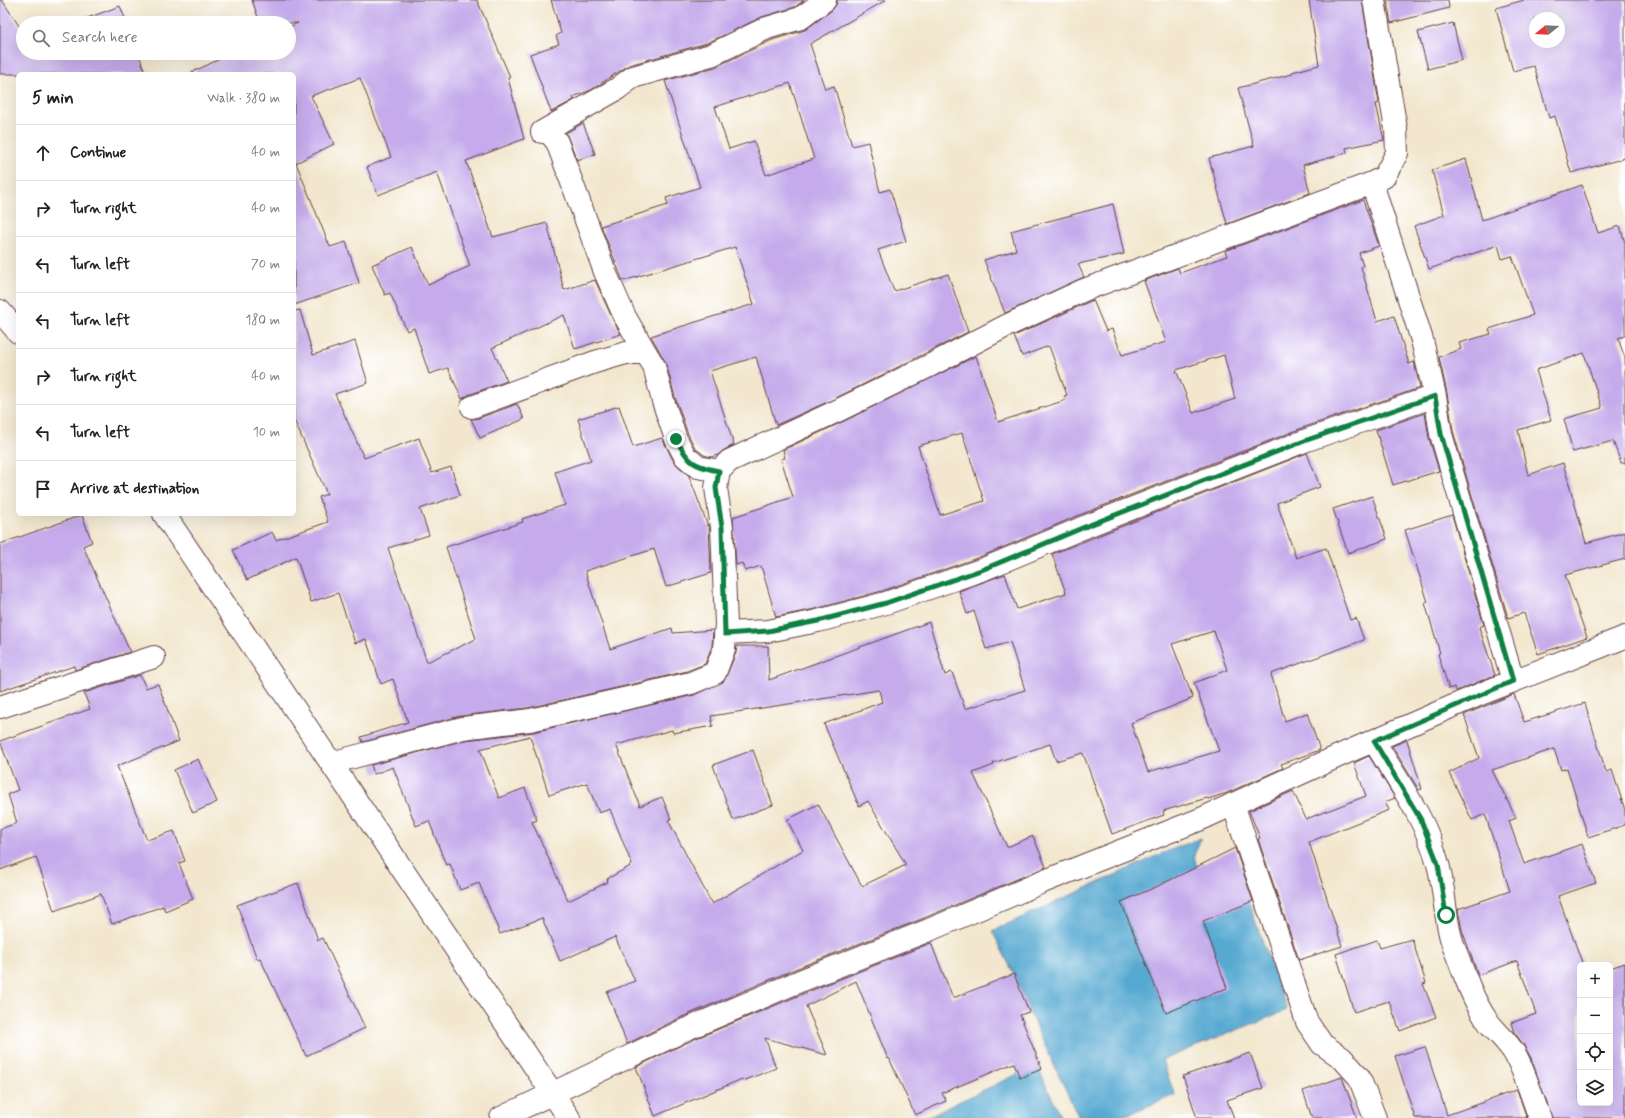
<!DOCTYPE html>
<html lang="en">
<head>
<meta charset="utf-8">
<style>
	body { margin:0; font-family:Mynerve,sans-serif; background:#f6f6f6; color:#222 }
	.controls { position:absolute; right:12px; bottom:12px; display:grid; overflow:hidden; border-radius:6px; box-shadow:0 4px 16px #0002 }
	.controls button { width:36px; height:36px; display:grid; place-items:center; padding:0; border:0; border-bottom:1px solid #e0e0e0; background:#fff; color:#222; font:20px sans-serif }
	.compass { position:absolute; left:1529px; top:12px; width:36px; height:36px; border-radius:50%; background:#fff; box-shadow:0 4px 16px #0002; rotate:252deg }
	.stop { position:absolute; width:12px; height:12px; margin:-9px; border:3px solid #0b8043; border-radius:50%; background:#fff }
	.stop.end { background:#0b8043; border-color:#fff; box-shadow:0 1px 4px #0008 }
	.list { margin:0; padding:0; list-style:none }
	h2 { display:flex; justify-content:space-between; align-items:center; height:52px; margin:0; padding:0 16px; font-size:17px }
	h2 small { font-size:13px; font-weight:400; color:#767676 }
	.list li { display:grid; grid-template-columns:26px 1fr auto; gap:12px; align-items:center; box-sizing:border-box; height:56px; padding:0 16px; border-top:1px solid #e0e0e0 }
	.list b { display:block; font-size:15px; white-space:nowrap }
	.list em { font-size:13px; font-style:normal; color:#767676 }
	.icon { flex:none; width:22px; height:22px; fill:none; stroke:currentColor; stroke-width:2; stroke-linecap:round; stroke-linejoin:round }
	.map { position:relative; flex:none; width:1625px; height:1118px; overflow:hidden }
	.search { position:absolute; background:#fff; box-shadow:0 4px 16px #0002; left:16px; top:16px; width:280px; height:44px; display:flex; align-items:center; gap:10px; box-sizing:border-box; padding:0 14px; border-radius:22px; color:#767676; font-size:15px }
	.panel { position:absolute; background:#fff; box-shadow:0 4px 16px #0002; left:16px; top:72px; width:280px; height:444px; border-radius:6px }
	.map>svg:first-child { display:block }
	.water { fill:#56a9d1; stroke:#50647e }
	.building { fill:#c5abeb; fill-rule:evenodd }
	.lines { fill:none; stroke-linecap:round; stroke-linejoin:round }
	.minor-casing { stroke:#633d43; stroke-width:24 }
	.minor { stroke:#fff; stroke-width:22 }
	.route { stroke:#0b8043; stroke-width:5 }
</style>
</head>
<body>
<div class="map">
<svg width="1625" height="1118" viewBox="0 0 1625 1118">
	<rect width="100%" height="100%" fill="#fff"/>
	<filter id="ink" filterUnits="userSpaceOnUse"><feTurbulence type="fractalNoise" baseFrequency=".025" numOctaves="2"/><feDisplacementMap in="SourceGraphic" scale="8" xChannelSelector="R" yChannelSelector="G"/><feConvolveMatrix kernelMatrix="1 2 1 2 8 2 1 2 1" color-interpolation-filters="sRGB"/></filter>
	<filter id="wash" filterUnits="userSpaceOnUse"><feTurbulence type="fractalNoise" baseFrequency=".012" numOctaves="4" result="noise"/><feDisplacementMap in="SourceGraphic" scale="16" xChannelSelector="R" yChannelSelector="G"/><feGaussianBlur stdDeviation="0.9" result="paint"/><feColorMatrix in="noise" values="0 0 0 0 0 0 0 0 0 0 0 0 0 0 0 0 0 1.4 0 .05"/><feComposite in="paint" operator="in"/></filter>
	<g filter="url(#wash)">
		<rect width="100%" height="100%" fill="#f2e7ce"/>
		<path class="water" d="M1201 838 1194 855 1200 881 1243 886 1287 1010 1162 1060 1175 1095 1119 1118H1079L1029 1012 1014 974 992 931 1163 853Z
			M1037 1065 1061 1118H924Z"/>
		<g id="blocks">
			<path class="building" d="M0 0H2L23 32V53H138L146 74H0Z
				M252 0H477L510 77 508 78 524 139 466 161 493 237 547 223 564 290 595 280 614 322 621 334 575 349 564 315 492 348 507 381 468 395 462 399 448 368 429 374 414 328 407 331 390 293 385 295 372 265 412 247 428 285 470 266 437 172 378 195 367 167 391 157 360 78 311 96 334 144 296 163 330 247 346 242 359 283 294 305V74H188L233 53H289V27L298 23H260Z
				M551 0H804L795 7 762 17 707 43 629 65 591 90 573 97 574 100 551 112 530 54 559 44 556 36 561 33Z
				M837 0H886L810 44 825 89 834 86 852 146 868 142 880 192 890 189 906 241 878 250 894 291 948 274 968 332 832 400 776 425 756 357 710 371 734 445 724 450 718 455 711 457 704 455 695 448 688 434 675 397 666 363 651 336 754 304 735 247 623 281 601 226 668 205 666 198 700 187 665 81 715 67 772 40 805 30 832 10 836 5ZM790 83 814 159 766 175 754 141 729 149 715 107Z
				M1309 0H1362L1379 103 1376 104 1384 140 1346 148 1347 153 1303 165 1310 193 1227 224 1209 158 1254 146 1238 88 1292 74V72L1319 65Z
				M1387 0H1448L1449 8 1391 23Z
				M1524 0H1625V158L1571 173 1555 116 1549 118 1534 66 1513 71 1496 8ZM1535 18H1559V42H1535Z
				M120 6 127 23H74Z
				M1453 23 1462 60 1428 69 1418 32Z
				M583 123 595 154 577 160 566 133Z
				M1466 159 1482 220 1582 185 1598 233 1620 226 1625 243V336L1618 338 1625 358V463H1621L1613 441 1573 452 1564 419 1602 408 1584 353 1536 370 1551 420 1518 430 1528 475 1563 463 1586 543 1625 532V559L1565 575 1587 637 1538 654 1524 613 1508 618 1453 431 1447 393 1439 357 1461 349 1459 343 1491 334 1489 329 1533 315 1512 256 1502 259 1498 245 1429 269 1414 226 1444 215 1432 170Z
				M1363 200 1379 246 1359 253 1363 266 1361 267 1377 321 1394 316 1409 364 1414 362 1420 388 1302 428 1082 514 980 557 882 591 815 609 776 617 761 566 745 571 742 563 736 565 733 517 793 497 781 459 785 458 783 450 842 422 976 356 998 422 1066 400 1064 396 1067 395 1049 346 1022 356 1014 336 1093 300 1106 331 1112 329 1122 355 1166 342 1144 281 1178 268 1180 273 1227 256 1225 251ZM1224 355 1235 399 1193 413 1176 370ZM962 433 984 501 940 515 918 446Z
				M1113 204 1124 254 1078 264 1084 277 1005 313 984 260 1016 250 1011 231Z
				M300 310 313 355 355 341 368 383 335 394 364 458 419 438 432 473 451 467 460 495 420 509 429 535 388 548 427 662 476 639 446 547 523 522 522 519 565 505 555 472 591 460 578 419 619 406 633 447 662 438 674 462 689 476 708 526 709 525 711 573 666 587 654 549 585 571 610 649 672 628 673 633 713 630 712 646 705 664 687 671 634 684 528 708 460 716 363 742 361 737 408 722 393 679 381 684 366 639 355 643 338 593 311 602 296 557 247 580 233 550 272 532 276 540 328 522 319 497 327 494 294 420V311Z
				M517 404 524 419 480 438 471 419H476Z
				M1425 413 1429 438 1439 471 1393 485 1376 430Z
				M1307 453 1320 487 1277 503 1296 558 1326 548 1350 620 1356 618 1364 640 1271 674 1285 721 1307 713 1320 750 1281 764 1283 768 1227 793 1208 799 1207 798 1163 811 1164 815 1112 834 1083 753 1056 761 1050 744 993 763 994 765 973 773 1007 847 1033 836 1046 867 924 918 795 969 682 1017 627 1044 607 992 635 981 615 937 560 961 542 918 500 934 479 883 460 890 450 864 446 865 429 821 416 826 393 767 374 774 371 765 465 740 533 732 694 695 724 681 736 653 737 646H768L769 680 929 622 945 675 952 672 965 709 1025 690 1010 642 986 649 974 611 967 614 959 591 1005 574 1017 609 1066 593 1052 554ZM1214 631 1227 670 1194 683 1219 751 1148 772 1131 723 1193 698 1172 644ZM879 690 882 702 824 724 859 806 868 801 906 865 862 886 818 804 787 820 803 850 712 904 668 820 671 819 662 797 640 806 616 745 672 730 673 733 713 726 711 716ZM530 736 549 795 587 783 599 813 610 809 632 865 607 879 608 882 568 901 532 822 537 820 525 788 499 798 480 749Z
				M1372 496 1387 539 1348 553 1333 509Z
				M82 515 92 542 83 546 130 652 75 670 74 666 0 691V544Z
				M1452 515 1484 625 1479 627 1495 675 1456 691 1454 687 1449 689 1438 654 1440 653 1425 603 1428 602 1405 530Z
				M140 675 146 688 158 684 179 741 117 766 147 840 174 831 185 861 179 863 193 899 165 911 163 906 112 924 101 894 54 911 36 857 0 870V829L17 823 8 794 18 790 0 741 90 709 84 693Z
				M1514 694 1524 722 1585 703 1606 772 1612 770 1625 810V825L1588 837 1567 768 1561 770 1554 749 1492 770 1516 818 1509 821 1524 864 1582 844 1596 883 1558 896 1583 965H1580V1103H1610V968L1625 963V1118H1552L1531 1058 1523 1044 1514 1032 1511 1023 1536 1014 1517 961 1478 975 1462 930 1458 909 1510 891 1485 814 1472 820 1449 773 1479 758 1464 715Z
				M1407 740 1422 789 1419 790 1392 746Z
				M753 750 773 805 733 820 713 765Z
				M1369 756 1395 798 1385 802 1389 810 1309 842 1342 946 1299 960 1258 839 1260 838 1249 811 1293 791 1306 819 1366 796 1354 763Z
				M198 759 217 802 193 813 174 770Z
				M1235 848 1253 901 1203 921 1227 988 1166 1013 1121 902 1158 886Z
				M298 883 318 940 323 938 365 1028 306 1056 260 958 257 959 237 905Z
				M1412 939 1426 983 1423 984 1436 1017 1400 1031 1389 1001 1354 1012 1336 954 1377 940 1380 948Z
				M931 943 953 998 1014 974 1029 1012 1020 1015 1042 1069 1020 1078 1014 1063 942 1093 946 1101 915 1115 889 1058 888 1059 856 981 806 1006 827 1055 765 1038 776 1068 743 1081 742 1079 655 1116 636 1067 692 1040 805 993Z
				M1425 1047 1447 1115 1517 1090 1527 1118H1415L1395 1056Z
				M1250 1053 1263 1088 1227 1100 1234 1118H1197L1183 1076Z
				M1342 1077 1357 1118H1312L1303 1091Z"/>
		</g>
	</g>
	<g filter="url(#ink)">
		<use href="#blocks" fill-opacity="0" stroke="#633d43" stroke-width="1"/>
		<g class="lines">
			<defs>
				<path id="minor" d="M1374 0 1396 129 1397 153 1384 177 1372 183 1422 340 1435 396 1441 434 1513 681
					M547 130 557 142 605 272 625 317 646 353
					M542 132 617 89 633 77 711 55 767 28 801 18 825 0
					M0 311 18 332
					M472 407 595 362 626 353H646L654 366 663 401 676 439 685 456 698 467 719 471
					M164 514 569 1118
					M725 633 768 631 818 621 886 603 984 569 1087 526 1307 440 1435 396
					M0 707 154 657
					M1374 741C1397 780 1426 819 1438 864 1446 894 1444 926 1457 955 1465 976 1473 1000 1486 1019 1495 1032 1508 1041 1516 1056 1526 1075 1532 1098 1540 1118
					M331 763 463 728 530 720 637 696 691 683 715 673 724 649 726 624 722 527 716 488 719 471 729 461 837 411 931 365 1006 326 1084 290 1372 183
					M1233 804 1307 1022 1322 1044 1342 1058 1359 1077 1375 1118
					M501 1118 687 1029 800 981 929 930 1040 883 1201 819 1343 754 1483 693 1625 637"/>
			</defs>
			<use href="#minor" class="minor-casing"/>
			<use href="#minor" class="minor"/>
		</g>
	</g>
	<g class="lines" filter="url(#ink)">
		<path class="route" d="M676 439C689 463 693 466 719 471L716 488 722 527 725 634 768 631 818 621 886 603 984 569 1087 526 1307 440 1435 396 1441 434 1513 681 1374 741 1421 820 1438 864 1446 915"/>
	</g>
</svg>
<div class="controls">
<button>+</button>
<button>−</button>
<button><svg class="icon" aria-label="locate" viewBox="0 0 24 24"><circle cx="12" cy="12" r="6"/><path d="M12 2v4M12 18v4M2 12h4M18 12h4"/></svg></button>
<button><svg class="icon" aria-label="layers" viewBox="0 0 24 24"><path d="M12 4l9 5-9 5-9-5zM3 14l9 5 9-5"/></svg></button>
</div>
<svg class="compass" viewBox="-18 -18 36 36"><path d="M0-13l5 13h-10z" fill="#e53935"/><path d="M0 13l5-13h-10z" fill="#767676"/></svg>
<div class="stop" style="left:1446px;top:915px"></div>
<div class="stop end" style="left:676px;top:439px"></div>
<div class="search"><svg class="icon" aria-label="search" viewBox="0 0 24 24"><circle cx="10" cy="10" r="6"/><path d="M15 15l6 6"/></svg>Search here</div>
<section class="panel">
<h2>5 min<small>Walk · 380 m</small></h2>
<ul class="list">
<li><svg class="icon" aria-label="ahead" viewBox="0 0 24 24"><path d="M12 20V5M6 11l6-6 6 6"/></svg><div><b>Continue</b></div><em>40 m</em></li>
<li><svg class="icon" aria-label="right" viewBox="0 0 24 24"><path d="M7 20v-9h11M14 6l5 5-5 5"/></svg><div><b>Turn right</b></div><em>40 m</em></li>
<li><svg class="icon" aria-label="left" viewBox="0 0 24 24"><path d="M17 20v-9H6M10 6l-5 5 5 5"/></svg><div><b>Turn left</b></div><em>70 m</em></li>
<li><svg class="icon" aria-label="left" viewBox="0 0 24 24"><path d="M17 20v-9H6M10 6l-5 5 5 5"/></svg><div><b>Turn left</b></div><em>180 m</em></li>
<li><svg class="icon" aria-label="right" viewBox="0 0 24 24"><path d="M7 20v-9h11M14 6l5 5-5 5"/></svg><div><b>Turn right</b></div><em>40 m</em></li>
<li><svg class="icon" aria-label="left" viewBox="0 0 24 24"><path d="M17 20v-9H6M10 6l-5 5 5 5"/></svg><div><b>Turn left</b></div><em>10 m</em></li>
<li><svg class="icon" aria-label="arrive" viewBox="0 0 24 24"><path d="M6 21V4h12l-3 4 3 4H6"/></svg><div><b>Arrive at destination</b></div></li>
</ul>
</section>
</div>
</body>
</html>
